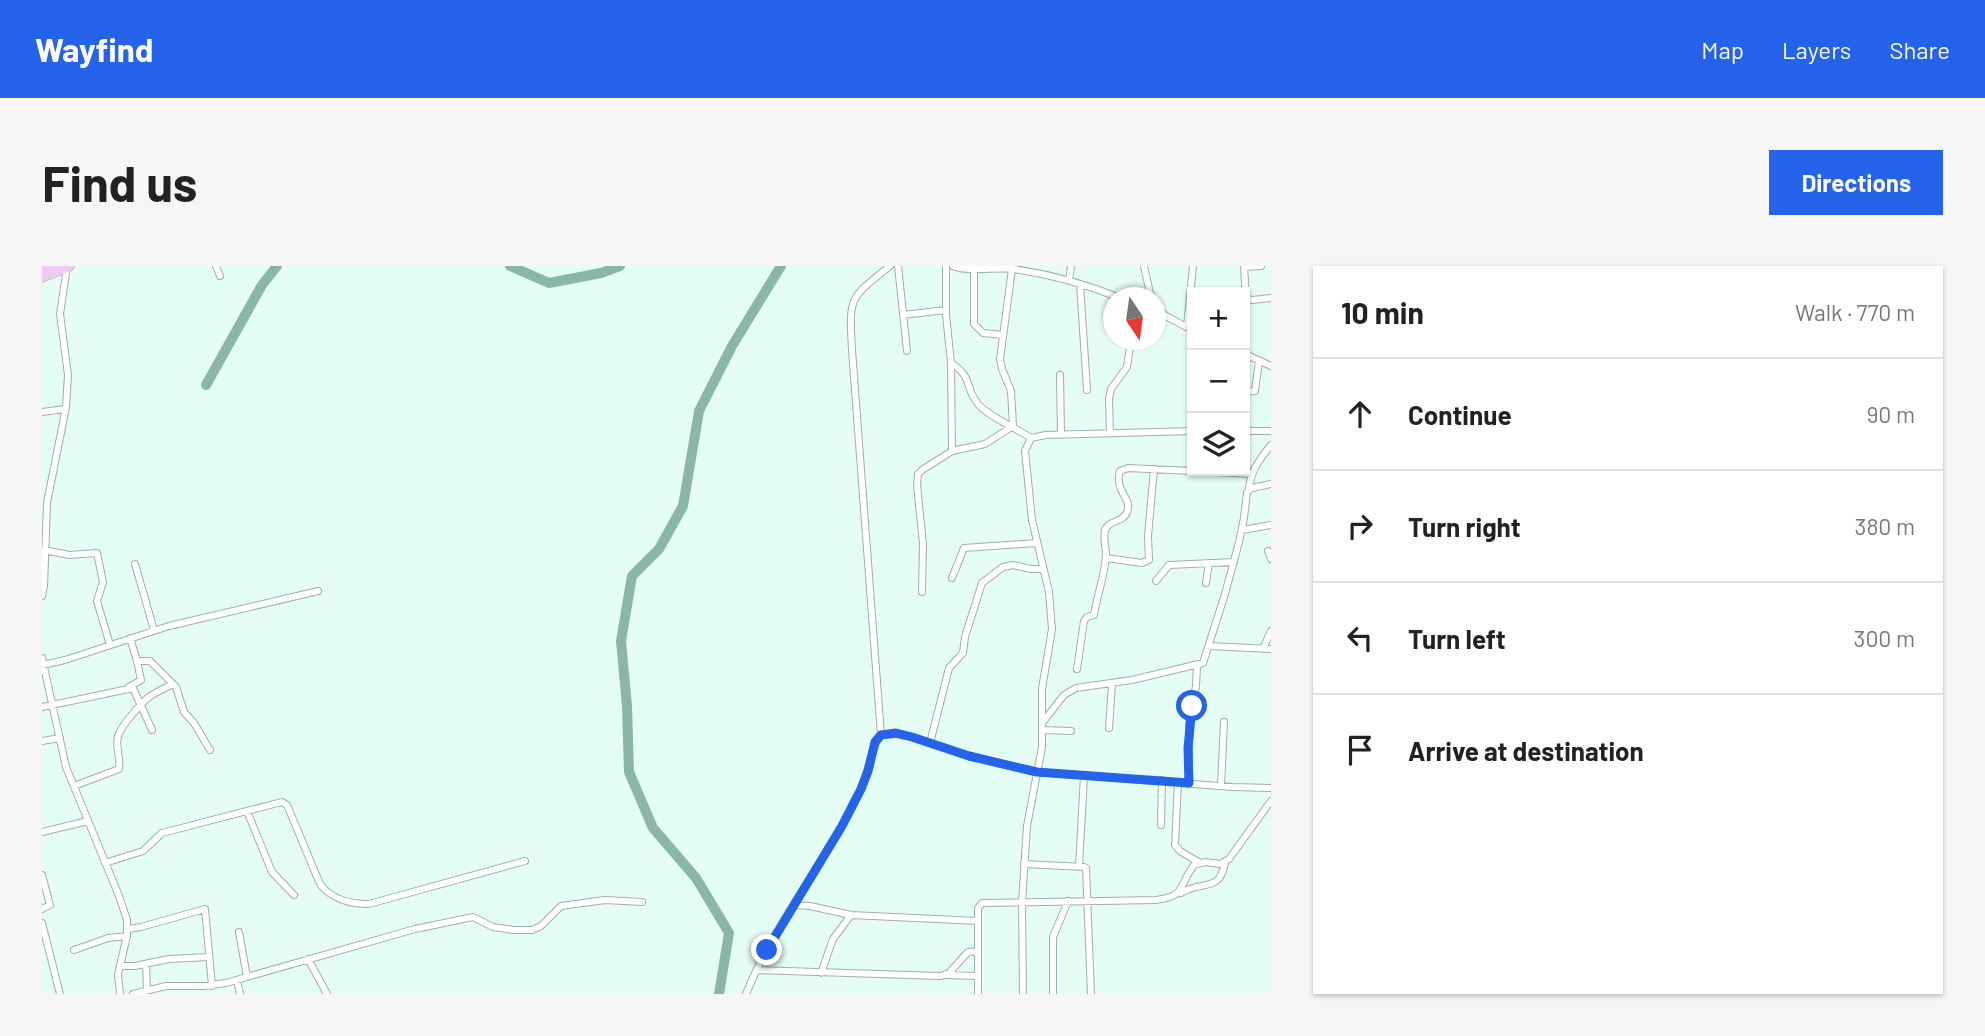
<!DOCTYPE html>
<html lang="en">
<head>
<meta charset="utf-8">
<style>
	body { margin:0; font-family:Barlow,sans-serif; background:#f6f6f6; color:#222 }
	.controls { position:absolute; right:21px; top:21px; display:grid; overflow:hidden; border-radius:0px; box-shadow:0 2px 5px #0004 }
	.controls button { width:63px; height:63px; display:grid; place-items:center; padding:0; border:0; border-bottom:2px solid #e0e0e0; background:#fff; color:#222; font:35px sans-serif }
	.compass { position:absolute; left:1061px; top:21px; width:63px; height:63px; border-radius:50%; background:#fff; box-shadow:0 2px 5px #0004; rotate:167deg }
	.stop { position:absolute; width:21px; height:21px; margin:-16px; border:5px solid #2563eb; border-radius:50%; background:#fff }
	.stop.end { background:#2563eb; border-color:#fff; box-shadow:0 2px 7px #0008 }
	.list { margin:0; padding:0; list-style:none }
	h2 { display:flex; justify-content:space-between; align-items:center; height:91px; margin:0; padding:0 28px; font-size:30px }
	h2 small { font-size:23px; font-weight:400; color:#767676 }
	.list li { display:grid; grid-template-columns:46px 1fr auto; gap:21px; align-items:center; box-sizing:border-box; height:112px; padding:0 28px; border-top:2px solid #e0e0e0 }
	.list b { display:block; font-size:26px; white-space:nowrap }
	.list em { font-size:23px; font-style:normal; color:#767676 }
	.icon { flex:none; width:38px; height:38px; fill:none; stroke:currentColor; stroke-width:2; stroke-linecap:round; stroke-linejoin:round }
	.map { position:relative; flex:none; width:1229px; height:728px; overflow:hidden; border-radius:0px }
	header { display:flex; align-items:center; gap:42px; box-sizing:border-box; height:98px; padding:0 35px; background:#2563eb; color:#fff }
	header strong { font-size:33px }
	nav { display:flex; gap:38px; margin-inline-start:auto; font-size:24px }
	.intro { display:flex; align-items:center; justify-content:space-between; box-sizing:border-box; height:168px; padding:0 42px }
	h1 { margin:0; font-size:49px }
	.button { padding:18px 32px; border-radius:0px; background:#2563eb; color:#fff; font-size:24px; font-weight:700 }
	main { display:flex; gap:42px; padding:0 42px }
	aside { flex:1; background:#fff; border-radius:0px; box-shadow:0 2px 5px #0004 }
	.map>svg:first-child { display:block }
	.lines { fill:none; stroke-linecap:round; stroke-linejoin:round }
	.river { stroke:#88b7a5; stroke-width:10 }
	.street-casing { stroke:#9ab1a8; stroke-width:8 }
	.primary-casing { stroke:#a380a8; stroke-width:11 }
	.street { stroke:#fff; stroke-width:6 }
	.primary { stroke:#eecbf1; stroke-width:10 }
	.route { stroke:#2563eb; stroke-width:9 }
</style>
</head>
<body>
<header>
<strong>Wayfind</strong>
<nav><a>Map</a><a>Layers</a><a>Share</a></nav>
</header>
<div class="intro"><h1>Find us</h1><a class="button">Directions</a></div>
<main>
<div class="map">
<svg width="1229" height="728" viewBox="0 0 1229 728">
	<rect width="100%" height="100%" fill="#e5fef4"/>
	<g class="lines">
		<path class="river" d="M468 0 507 17 559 7 578 0
			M164 119 220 19 235 0
			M677 728 687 667 654 612 611 562 587 506 585 440 579 375 590 310 617 283 641 240 657 145 690 80 739 0"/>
		<defs>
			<path id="street" d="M174 0 178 10
				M856 0 865 85
				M904 0V49L909 97 910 185
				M911 0C924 6 955 1 971 3 1008 8 1044 18 1078 32
				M1102 0 1109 32
				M1202 0 1204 32 1210 34 1229 32
				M1202 1 1219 0
				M932 2V58L941 67 961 69
				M1027 15 1029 0
				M1038 18 1045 124
				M1114 41 1124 50 1150 64
				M861 49 904 44
				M1145 61 1151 0
				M1203 88 1229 100
				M909 97C932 112 922 121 936 138 947 151 974 162 989 172
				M1018 109 1019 169
				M1203 126 1213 125 1217 95
				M0 146 23 143
				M1203 165H1229
				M1068 167 1067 133 1069 123 1085 101 1089 74
				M1155 205 1209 208
				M1207 224C1208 205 1218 193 1229 179
				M1200 264 1229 259
				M2 284 27 289 55 287 61 316 55 335 68 379
				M1226 285 1229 293
				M1064 292 1100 297 1107 294 1106 270 1112 203
				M93 298 112 364
				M910 312 922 282 995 277
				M1114 315 1127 299 1192 296
				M1164 317 1167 297
				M880 326 881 278 875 219 876 208 880 204 910 185 943 178 971 160 969 125 960 103 958 93 970 3
				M0 330 2 320 5 237 24 141 26 109 18 48 25 1
				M88 372 95 395H108L134 421 142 446 152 457 168 484
				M1167 380 1229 383
				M1221 383 1229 365
				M0 392 24 501 77 630 85 654V670L76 708 78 728
				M0 399 23 394 127 360 276 325
				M1035 403 1042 355 1045 351 1052 349C1055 329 1063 309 1064 289 1064 281 1060 269 1064 262 1069 254 1082 256 1085 246 1091 231 1072 227 1078 205L1086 202 1150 205
				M87 421 99 414 95 395
				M0 441 91 422 110 464
				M1001 456 1022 429 1034 422 1090 414 1161 397 1183 328 1197 276 1202 252 1205 226 1210 222 1229 218
				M1067 462 1070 417
				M1001 464 1029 465
				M839 469 810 84C807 30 807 33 848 0
				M0 475 18 472
				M888 477 907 402 921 387 923 371 940 317 961 301 971 299 989 303H1001
				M1136 516 1133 579 1138 585 1158 597
				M1147 517V458L1154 420 1155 400
				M32 520 77 503C79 492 73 481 76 470 79 460 99 437 107 431 114 426 123 422 131 418
				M1179 520 1182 456
				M205 545 230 606 252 629
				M1119 559 1120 514
				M0 566 46 555
				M63 597 101 585 120 567 240 536 245 539 278 618C289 633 309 638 327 638L483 595
				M982 598 1042 601 1044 602 1049 728
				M1037 600 1042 510
				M0 609 8 639 0 643
				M1139 627C1159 614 1178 627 1183 597
				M752 639 768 640 809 649 936 655
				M0 657 18 728
				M86 663 99 661 163 643 170 720
				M197 666 205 711
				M32 684 66 672 85 670
				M266 693 285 728
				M104 698 105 724
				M78 700H93L127 693 167 691
				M715 704 899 710 907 707 926 686 936 685
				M779 707 791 673 809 649
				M904 709 936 710
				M195 714 198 728
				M91 728 124 720H162L184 717 373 663 431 651 451 661 472 664H490L499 660 519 640 563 634 600 636
				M704 728C733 655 786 594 819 523 825 509 831 477 839 469L854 468 870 471 927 490 995 506 1190 521 1229 522
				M936 728V642L940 637 1114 634C1145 630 1136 620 1152 599L1163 596 1178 598 1187 593 1229 535
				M981 728 980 636 985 560 1000 481V423L1010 363 1007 326 990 254 983 185 989 172 1004 169 1150 165
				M1011 728V671L1026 635"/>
			<path id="primary" d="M0 4 9 0
				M0 11 27 0"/>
		</defs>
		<use href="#street" class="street-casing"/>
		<use href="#primary" class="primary-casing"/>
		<use href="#street" class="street"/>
		<use href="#primary" class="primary"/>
	</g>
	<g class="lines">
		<path class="route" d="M725 684 800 560 819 523 826 505 833 476 839 469 854 467 870 471 927 490 995 506 1147 517 1146 482 1150 440"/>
	</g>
</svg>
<div class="controls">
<button>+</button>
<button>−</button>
<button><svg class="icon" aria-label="layers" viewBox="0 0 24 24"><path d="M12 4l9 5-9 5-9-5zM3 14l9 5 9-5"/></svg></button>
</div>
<svg class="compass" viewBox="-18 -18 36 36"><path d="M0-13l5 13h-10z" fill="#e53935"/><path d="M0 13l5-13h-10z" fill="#767676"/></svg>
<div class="stop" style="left:1150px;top:440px"></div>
<div class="stop end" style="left:725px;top:684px"></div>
</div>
<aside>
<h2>10 min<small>Walk · 770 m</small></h2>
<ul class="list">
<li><svg class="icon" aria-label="ahead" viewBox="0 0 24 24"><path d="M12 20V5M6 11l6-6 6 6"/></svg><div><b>Continue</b></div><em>90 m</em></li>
<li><svg class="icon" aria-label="right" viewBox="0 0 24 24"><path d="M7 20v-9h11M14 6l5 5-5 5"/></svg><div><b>Turn right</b></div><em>380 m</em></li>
<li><svg class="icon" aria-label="left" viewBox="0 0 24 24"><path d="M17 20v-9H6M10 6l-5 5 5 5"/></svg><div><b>Turn left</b></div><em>300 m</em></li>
<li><svg class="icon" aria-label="arrive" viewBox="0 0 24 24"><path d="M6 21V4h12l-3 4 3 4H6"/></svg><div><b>Arrive at destination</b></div></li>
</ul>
</aside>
</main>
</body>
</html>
